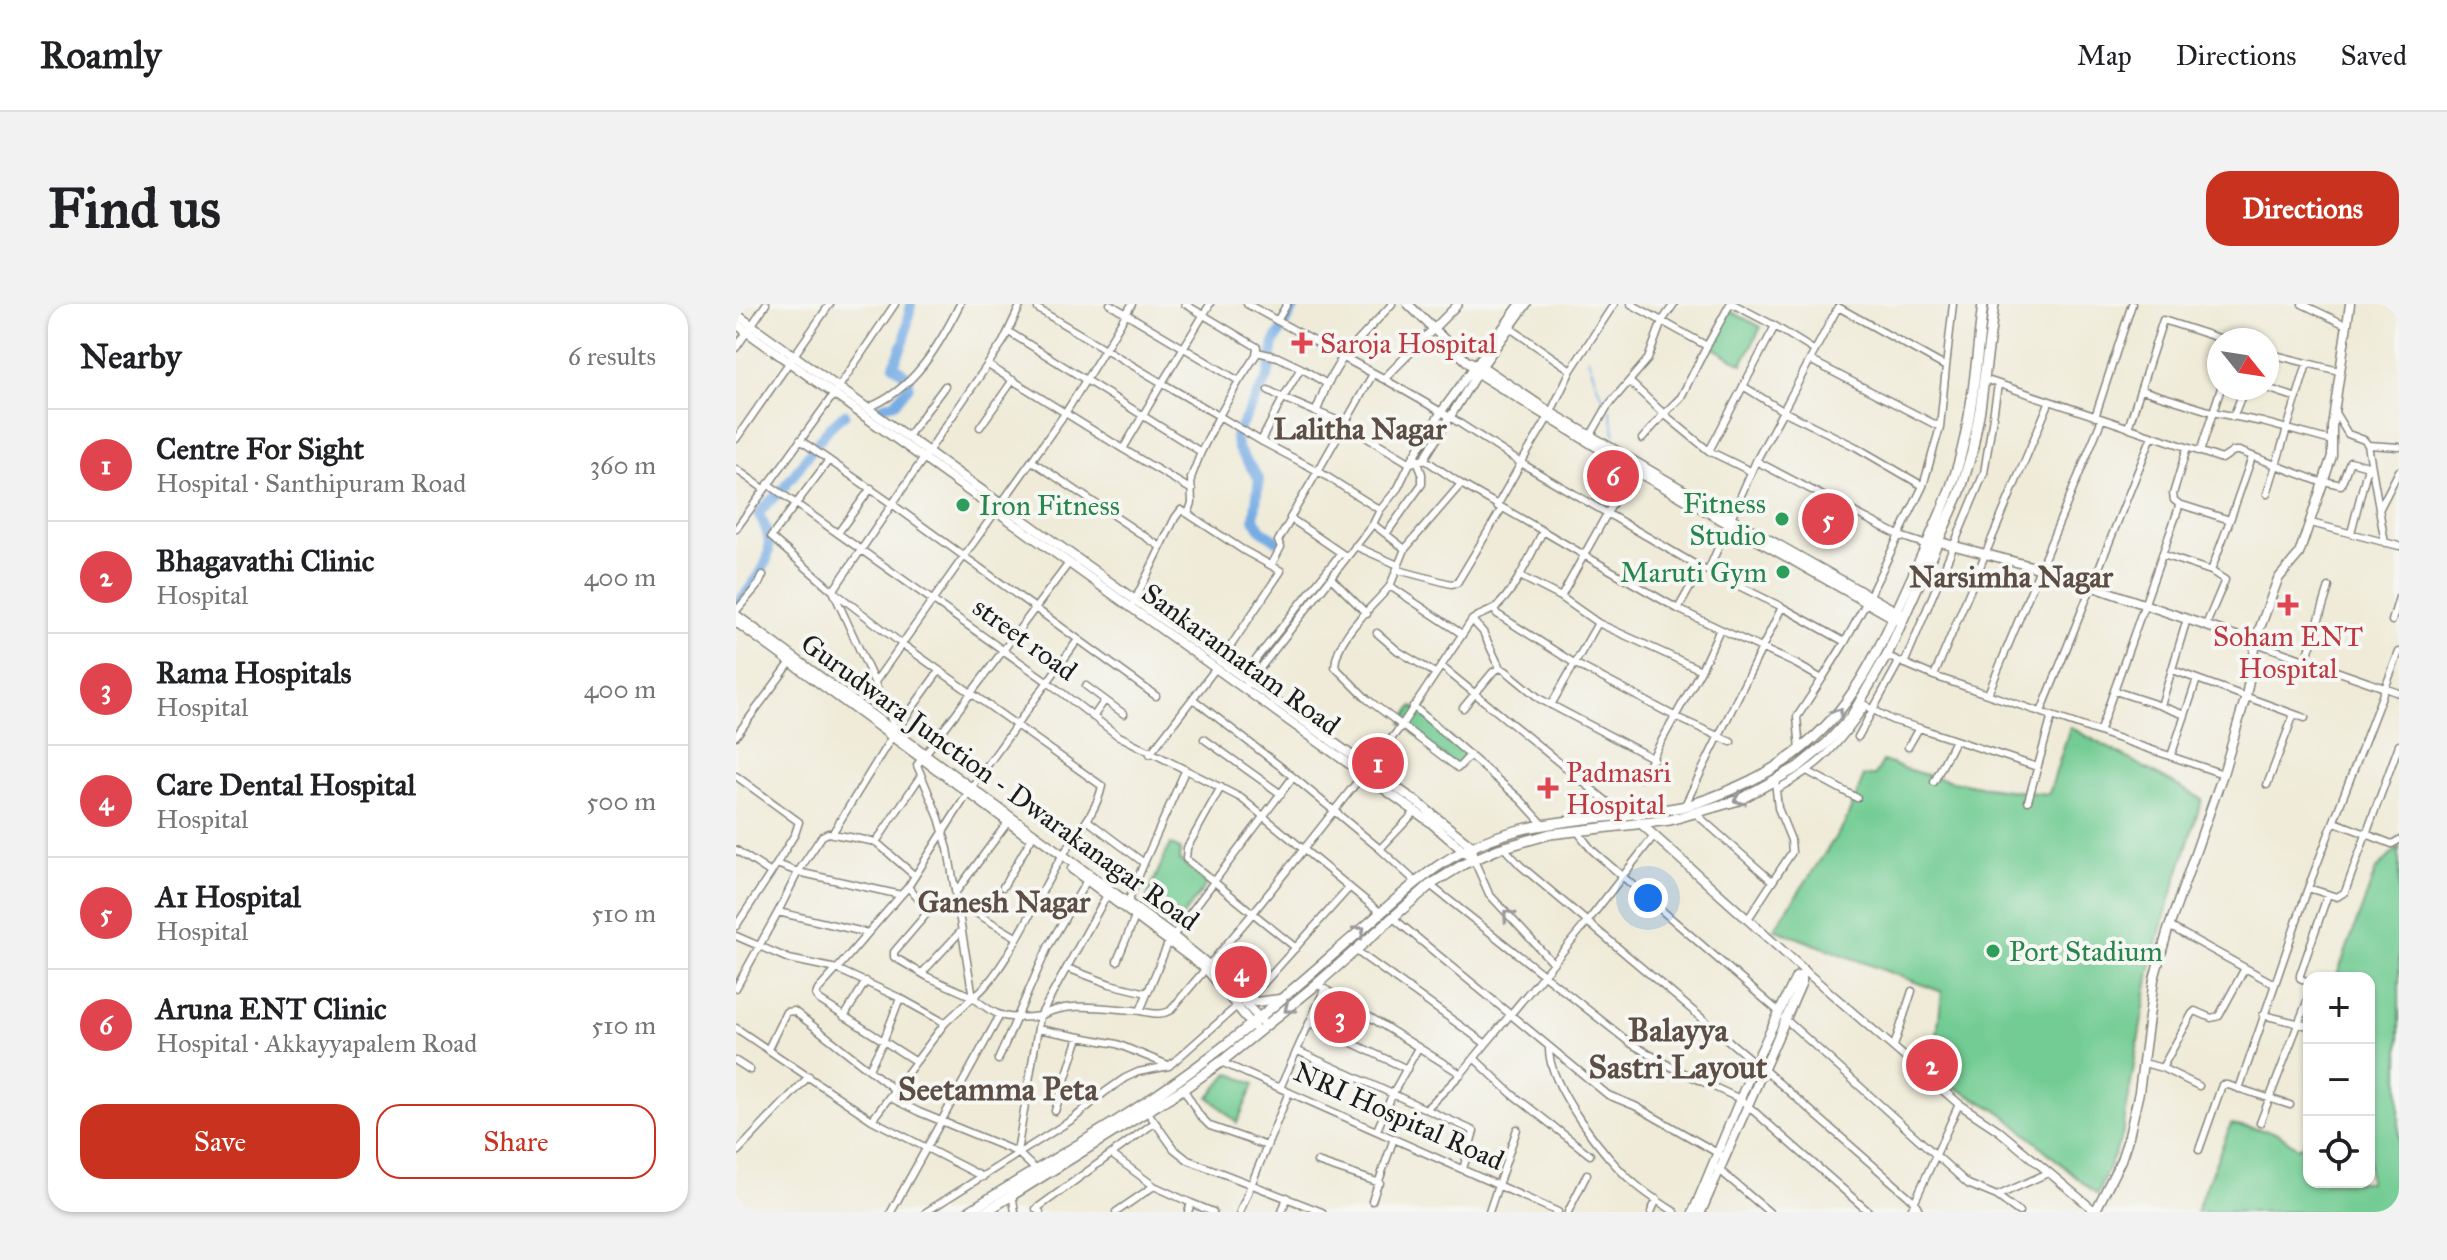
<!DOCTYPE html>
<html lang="en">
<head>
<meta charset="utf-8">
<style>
	body { margin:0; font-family:"IM FELL Great Primer",serif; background:#f2f2f2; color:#202124 }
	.controls { position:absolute; right:24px; bottom:24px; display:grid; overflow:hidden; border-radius:16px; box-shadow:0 2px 6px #0004 }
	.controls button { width:72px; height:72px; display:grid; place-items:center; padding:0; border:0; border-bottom:2px solid #e0e0e0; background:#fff; color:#202124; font:40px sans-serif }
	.compass { position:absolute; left:1471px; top:24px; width:72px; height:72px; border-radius:50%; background:#fff; box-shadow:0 2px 6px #0004; rotate:120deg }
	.you { position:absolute; left:912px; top:594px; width:28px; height:28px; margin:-20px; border:6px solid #fff; border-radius:50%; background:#1a73e8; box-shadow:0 0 0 12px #1a73e833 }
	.badge { display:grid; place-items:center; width:52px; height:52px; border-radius:50%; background:#c8321e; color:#fff; font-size:26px; font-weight:700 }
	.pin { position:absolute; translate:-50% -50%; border:4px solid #fff; box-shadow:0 2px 8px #0006 }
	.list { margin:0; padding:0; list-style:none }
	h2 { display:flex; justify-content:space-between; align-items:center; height:104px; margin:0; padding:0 32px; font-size:34px }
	h2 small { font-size:26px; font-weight:400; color:#757577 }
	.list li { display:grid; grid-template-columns:52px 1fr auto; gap:24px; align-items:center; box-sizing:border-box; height:112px; padding:0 32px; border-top:2px solid #e0e0e0 }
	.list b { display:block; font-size:30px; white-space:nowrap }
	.list p { margin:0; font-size:26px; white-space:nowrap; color:#757577 }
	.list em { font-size:26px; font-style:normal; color:#757577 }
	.actions { display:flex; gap:16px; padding:24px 32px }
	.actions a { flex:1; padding:18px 0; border:2px solid #c8321e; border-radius:24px; text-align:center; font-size:28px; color:#c8321e }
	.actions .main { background:#c8321e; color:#fff }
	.icon { flex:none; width:44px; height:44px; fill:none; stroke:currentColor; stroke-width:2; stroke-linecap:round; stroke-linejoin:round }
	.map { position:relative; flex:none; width:1663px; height:908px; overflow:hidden; border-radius:24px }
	header { display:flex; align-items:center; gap:48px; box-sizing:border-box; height:112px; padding:0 40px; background:#fff; border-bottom:2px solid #e0e0e0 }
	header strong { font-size:38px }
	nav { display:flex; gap:44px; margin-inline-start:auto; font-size:28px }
	.intro { display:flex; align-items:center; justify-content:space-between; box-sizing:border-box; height:192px; padding:0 48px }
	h1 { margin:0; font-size:56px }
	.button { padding:20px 36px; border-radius:24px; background:#c8321e; color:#fff; font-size:28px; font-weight:700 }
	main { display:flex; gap:48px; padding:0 48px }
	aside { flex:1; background:#fff; border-radius:24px; box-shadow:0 2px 6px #0004 }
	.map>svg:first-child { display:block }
	.green { fill:#72cc93; stroke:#477458; stroke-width:2 }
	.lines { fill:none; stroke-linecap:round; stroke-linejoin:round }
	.stream { stroke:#76ace4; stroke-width:2 }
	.river { stroke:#76ace4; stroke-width:10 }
	.minor-casing { stroke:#86847a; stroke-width:9 }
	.tertiary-casing { stroke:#86847a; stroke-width:10 }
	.secondary-casing { stroke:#86847a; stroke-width:11 }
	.primary-casing { stroke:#86847a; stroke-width:12 }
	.minor { stroke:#fff; stroke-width:6 }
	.tertiary { stroke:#fff; stroke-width:7 }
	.secondary { stroke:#fff; stroke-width:8 }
	.primary { stroke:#fff; stroke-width:9 }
	.oneway { stroke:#999 }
	.health-dot { fill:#e0444e; stroke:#f6f6f2; stroke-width:3 }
	.leisure-dot { fill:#2e9e5b; stroke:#f6f6f2; stroke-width:3 }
	.labels { text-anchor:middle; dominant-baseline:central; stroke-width:8; stroke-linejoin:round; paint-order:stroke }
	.health-label { font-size:28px; fill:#be3a42; stroke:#f6f6f2; text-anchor:start }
	.leisure-label { font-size:28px; fill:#27864d; stroke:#f6f6f2; text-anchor:end }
	.street-label { font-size:28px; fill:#1c1c1c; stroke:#f6f6f2 }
	.neighbourhood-label { font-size:30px; font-weight:bold; fill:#5d4e45; stroke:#f6f6f2 }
	.quarter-label { font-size:32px; font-weight:bold; fill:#5d4e45; stroke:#f6f6f2 }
</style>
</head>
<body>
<header>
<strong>Roamly</strong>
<nav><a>Map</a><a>Directions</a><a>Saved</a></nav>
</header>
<div class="intro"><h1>Find us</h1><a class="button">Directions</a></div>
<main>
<aside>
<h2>Nearby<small>6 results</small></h2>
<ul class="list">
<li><span class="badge" style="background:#e0444e">1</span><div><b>Centre For Sight</b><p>Hospital · Santhipuram Road</p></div><em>360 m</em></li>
<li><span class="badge" style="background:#e0444e">2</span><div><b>Bhagavathi Clinic</b><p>Hospital</p></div><em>400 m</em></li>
<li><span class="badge" style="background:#e0444e">3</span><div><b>Rama Hospitals</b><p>Hospital</p></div><em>400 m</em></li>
<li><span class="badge" style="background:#e0444e">4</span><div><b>Care Dental Hospital</b><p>Hospital</p></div><em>500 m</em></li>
<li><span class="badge" style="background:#e0444e">5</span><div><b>A1 Hospital</b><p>Hospital</p></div><em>510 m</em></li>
<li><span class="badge" style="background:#e0444e">6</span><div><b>Aruna ENT Clinic</b><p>Hospital · Akkayyapalem Road</p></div><em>510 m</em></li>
</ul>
<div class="actions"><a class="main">Save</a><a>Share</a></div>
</aside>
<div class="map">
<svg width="1663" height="908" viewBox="0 0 1663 908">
	<rect width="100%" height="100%" fill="#f6f6f2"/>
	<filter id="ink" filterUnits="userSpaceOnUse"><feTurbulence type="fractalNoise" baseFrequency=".0125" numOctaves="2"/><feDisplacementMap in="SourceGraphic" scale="16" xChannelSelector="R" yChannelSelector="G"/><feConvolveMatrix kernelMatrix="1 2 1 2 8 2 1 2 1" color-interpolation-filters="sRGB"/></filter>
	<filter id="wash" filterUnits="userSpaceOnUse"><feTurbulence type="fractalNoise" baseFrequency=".006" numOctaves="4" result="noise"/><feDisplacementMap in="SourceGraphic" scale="32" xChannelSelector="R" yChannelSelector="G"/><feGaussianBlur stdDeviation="1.8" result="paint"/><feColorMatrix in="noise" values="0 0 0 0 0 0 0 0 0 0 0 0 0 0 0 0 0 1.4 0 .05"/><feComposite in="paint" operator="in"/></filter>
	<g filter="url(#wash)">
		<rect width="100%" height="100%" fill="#efebd8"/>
		<path class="green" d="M994 7 1025 23 1006 60 974 42Z
			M677 402 734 451 722 464 666 419Z
			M1334 423 1466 495 1425 624 1414 668 1386 832 1361 891 1266 809 1200 773 1205 742 1200 740 1206 688 1038 625 1109 519 1128 472H1139L1147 457C1199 477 1257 486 1313 490Z
			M434 540 444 545V556L471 580 446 613 410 595Z
			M1663 543V908H1460L1495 820 1542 829 1562 844 1573 838V878H1633V674H1600L1640 566Z
			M493 769 518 780 501 819 473 793Z"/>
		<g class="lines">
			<path class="stream" d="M852 54 862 84 871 99
				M874 105 879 131"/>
			<path class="river" d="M141 104 159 99 173 82V74L158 61 169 35 175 0
				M540 236 525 226 518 215 523 175 502 145 499 133 532 73 538 39 560 0
				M2 299C26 269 46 248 23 211 27 200 41 193 48 183 69 159 82 130 109 110"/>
		</g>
	</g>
	<g filter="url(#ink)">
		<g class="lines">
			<defs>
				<path id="minor" d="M374 0 503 77 520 51 521 43 449 0
					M511 0 607 53 656 0
					M878 0 835 66 812 114 785 159 965 264
					M895 0 971 42 994 0
					M997 0 1039 22
					M1566 0 1610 21
					M1659 0 1663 3
					M302 5 369 45 396 0
					M541 17 551 0
					M771 22 835 66
					M273 28 465 148 483 112 525 137
					M0 44 30 0
					M521 48 542 53 565 64
					M1531 49 1603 67
					M1074 56 1102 3 1210 63 1204 123
					M252 61 387 145 426 79 483 112 503 77
					M1210 63 1217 0
					M637 70 582 167 644 206 662 184 674 159
					M648 75 714 113 785 159 761 202
					M1248 75 1486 155 1498 147H1503L1587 179
					M894 78 928 110 945 93 971 42
					M1007 82 1047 107 1074 56 1204 123 1187 182
					M1531 84 1561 94
					M532 86 547 94 565 64 591 80
					M1406 86 1476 108 1526 118 1596 137
					M131 104C177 87 203 42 224 0
					M1598 107 1612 130 1628 136 1632 141 1649 239
					M580 108 547 94 525 137 582 167 554 214 611 253
					M1359 113 1396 0
					M1497 113 1509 84
					M244 123 277 76
					M1392 124 1427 16 1489 36
					M855 131 871 103 912 55 926 17 938 0
					M171 133 209 82
					M0 135 94 0
					M906 135 928 110 973 147 1014 167
					M64 136 156 200 420 392
					M1632 141 1663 143
					M387 145 456 186
					M973 147 1039 22 1079 47
					M1464 148 1485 84
					M688 155 725 180 669 245 654 282 726 330
					M93 156 35 233 97 287 166 340 366 482C360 512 334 536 320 562 301 595 266 674 237 693
					M296 157 423 242
					M1020 157 1047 107 1120 143 1187 182 1133 293
					M0 165 28 185
					M896 165 848 251 942 305 965 264 969 266
					M1588 177 1605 181 1614 157 1632 162 1615 229
					M32 180 312 378 381 431 505 494 645 609
					M1531 190 1571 60
					M1443 200 1494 216 1475 267
					M644 206 637 220 669 245
					M1643 206 1663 167
					M452 210 507 246 545 267 484 358
					M1494 216 1516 153
					M1575 219 1663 242
					M0 225 98 90 159 0
					M807 227 848 251 825 293 862 319 815 401
					M102 229 135 184
					M650 230 686 180V170L682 158
					M619 242 662 261
					M1427 251 1475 267 1489 276 1470 321
					M536 260 545 243 542 237 555 215
					M662 266 715 280 721 279 766 204
					M784 272 825 293
					M595 274 631 310
					M654 282C636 304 600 332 599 363L631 395 722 464 734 451
					M398 298 439 214 445 206 452 210 456 199 455 174 465 148
					M1046 303 1109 338 1130 299
					M758 305 761 310 838 359 940 413 995 438
					M0 307 23 280 27 271
					M736 316 747 328 764 364
					M1656 317 1663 293
					M862 319 965 366
					M984 325 1060 360 1086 375 1109 338
					M641 329 662 347 699 369
					M1520 339 1663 389
					M1151 352 1198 372 1487 470
					M1570 357 1593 283
					M1168 360 1248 169 1262 81
					M705 362 885 509
					M1437 366 1461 375 1449 411
					M517 371V360L521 354 605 249
					M1198 372 1313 99
					M1461 375 1569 414
					M139 378 330 108 369 45 426 79 474 0
					M511 381 637 220
					M350 382 388 410
					M1379 387 1425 402 1451 315
					M1252 390 1366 115
					M457 395 545 463 644 545 680 578
					M677 402 785 496 806 519
					M1425 402 1449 411 1435 452
					M727 404 757 368 764 364 770 367 804 395 918 455
					M1134 404 1156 416 1183 424
					M1305 408 1416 132
					M357 413 369 396
					M160 426 97 287 267 38 285 0
					M1364 426 1442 206 1443 200 1438 196 1437 190 1451 144
					M0 432 55 358
					M1122 433 1163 358
					M468 435 545 490
					M1172 443 1183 424 1301 463
					M1064 446 1061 413 1086 375
					M414 450 480 364
					M1073 468 1121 494
					M0 472 63 518 59 530 35 569 0 546
					M905 474 965 366 984 325 942 305
					M1198 478 1219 436
					M1531 481 1558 410
					M485 483 451 544 450 555 560 644
					M235 484 341 337
					M1041 485C1085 462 1102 441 1130 401
					M1292 497 1316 412
					M948 503 1046 303 972 267 1020 157 1164 232 1191 241
					M959 509 1036 577
					M351 516 408 559 449 467
					M1599 518 1656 540 1663 536
					M841 527 856 546 1042 707
					M96 530 157 431 203 367
					M140 538 184 473
					M768 544 785 562 1019 759
					M644 545 679 508
					M738 556 753 590 816 658
					M41 560 62 568 165 591
					M694 581 894 739 939 765 1004 795 1133 908
					M172 583 193 607 158 648V653L192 673 237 693
					M267 583 295 535
					M1572 584 1601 593 1609 588 1663 441
					M220 588 272 518
					M392 598 408 559
					M223 599 280 633
					M42 608 62 568 86 532 92 529 140 538 179 572
					M656 613 872 791 899 802 985 851
					M1012 615 1056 548 1055 536 1042 504 1039 477
					M0 622 35 569
					M1433 622 1538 680
					M0 632 53 655 101 665 132 629
					M437 632 557 473
					M619 646 750 740
					M381 657 400 611
					M331 664 374 680 411 689
					M186 669 226 626
					M1573 679 1564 674V671L1592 590
					M581 680 725 770 852 617 917 533
					M0 684 42 608 132 629 172 583 232 489
					M237 693 212 545 203 514 181 461 333 259
					M511 698 613 584
					M404 707 433 637
					M1527 711 1573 722
					M108 713 130 677
					M1048 714 1232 880 1261 892 1283 908
					M574 719 671 765
					M0 724 136 816 209 719 237 693C260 714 273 716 304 712L371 591
					M302 725 381 740 432 761
					M1158 742 1176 687
					M813 744C812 781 869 855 898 879 910 890 925 899 939 908
					M32 745 50 708 58 707 159 786
					M562 747 738 827 727 865
					M739 755 776 790 854 851
					M262 756 312 643 351 576
					M0 757 14 766
					M179 757 83 696 80 691 82 686 101 665 164 694 209 719
					M485 758 822 908
					M1408 759 1426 764 1463 782
					M1026 764 1179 898 1184 908
					M1426 764 1456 710 1459 707 1475 714 1483 712 1509 664
					M133 765 147 738 164 694
					M447 784 464 812 474 822 531 842
					M544 784 588 686
					M1503 785 1572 584 1663 348
					M153 793 183 808 281 848
					M691 804 725 770
					M319 807 343 733
					M411 807 438 845 452 856 586 908
					M136 816 247 873
					M1524 819 1573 692
					M641 826 657 789 682 744
					M1463 846 1486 781H1492L1554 801
					M0 849 73 772
					M375 850 418 882 455 899
					M581 858 644 879
					M981 864 1033 908
					M299 865 281 848 304 712C330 697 367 704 397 706 410 707 421 713 434 707L517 609 663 425 736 316C743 310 752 309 759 304 778 289 796 248 807 227L725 180
					M276 889 279 908
					M1261 892 1312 869
					M636 897 658 834
					M155 908 264 711
					M190 908 337 815 369 788 389 774 402 768 433 762 501 702
					M304 908 300 905 418 819
					M380 908 418 882
					M452 908 455 899 477 908
					M504 908 553 788
					M546 908 551 893
					M753 908 781 825
					M832 908 851 870
					M915 908 921 895
					M1174 908 1223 800"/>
				<path id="tertiary" d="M722 0 648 75 607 53 591 80 580 108 609 120 674 159 688 155 742 68 791 0
					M674 159 705 108 784 0
					M1066 671 1069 667 1223 800 1262 826 1359 907"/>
				<path id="secondary" d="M672 0 746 72 896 165 1163 317
					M0 10 685 501 736 542 738 556
					M0 20 694 518 738 556
					M735 58 750 65 814 108 995 214 1165 310
					M1204 238 1306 265 1520 339
					M0 311 437 632 473 661 527 718
					M0 318 290 531
					M903 518 1069 667
					M336 565 470 665 518 723
					M509 693 520 698 544 695
					M957 908 1019 759 1060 673 1066 671
					M965 908 1066 678V671
					M1359 908 1385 856 1393 832 1403 788 1418 675 1431 629 1487 470 1510 392 1522 329 1542 275 1563 250 1596 152V122L1614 0"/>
				<path id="primary" d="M232 908C315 855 402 809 479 749 532 709 581 664 631 621 655 600 678 578 705 560 787 508 856 520 945 503 968 498 993 487 1014 477 1109 431 1137 358 1178 269 1196 228 1216 189 1226 146 1238 98 1241 48 1247 0
					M249 908 450 783 485 758 581 680 694 581 728 560 762 545 814 530 934 516 1003 496 1062 463 1090 440 1115 413 1152 349 1224 188 1236 148 1244 105 1258 0"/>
			</defs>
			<use href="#minor" class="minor-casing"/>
			<use href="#tertiary" class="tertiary-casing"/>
			<use href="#secondary" class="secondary-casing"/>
			<use href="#primary" class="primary-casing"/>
			<use href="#minor" class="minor"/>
			<use href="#tertiary" class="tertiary"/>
			<use href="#secondary" class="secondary"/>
			<use href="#primary" class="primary"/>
		</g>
		<defs><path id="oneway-chevron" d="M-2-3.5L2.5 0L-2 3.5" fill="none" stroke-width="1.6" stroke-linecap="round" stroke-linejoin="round" transform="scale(2)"/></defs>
		<g class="oneway">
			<use href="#oneway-chevron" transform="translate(1102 409) rotate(-51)"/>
			<use href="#oneway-chevron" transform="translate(1003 495) rotate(158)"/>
			<use href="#oneway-chevron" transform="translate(772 611) rotate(-131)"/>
			<use href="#oneway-chevron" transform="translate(624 627) rotate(-40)"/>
			<use href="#oneway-chevron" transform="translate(553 704) rotate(141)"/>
		</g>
	</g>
	<g class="health-dot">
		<path d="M562 27h8v8h8v8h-8v8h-8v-8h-8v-8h8z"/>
		<path d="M1548 289h8v8h8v8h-8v8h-8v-8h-8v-8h8z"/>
		<path d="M808 472h8v8h8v8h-8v8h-8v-8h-8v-8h8z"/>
	</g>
	<g class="leisure-dot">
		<circle cx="227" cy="201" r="8"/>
		<circle cx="1046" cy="215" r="8"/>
		<circle cx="1047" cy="268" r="8"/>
		<circle cx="1257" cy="647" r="8"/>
	</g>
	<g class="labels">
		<g class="health-label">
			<text x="584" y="39">Saroja Hospital</text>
			<text x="1552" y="332" text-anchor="middle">Soham ENT<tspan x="1552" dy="32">Hospital</tspan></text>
			<text x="830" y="468">Padmasri<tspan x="830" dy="32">Hospital</tspan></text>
		</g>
		<g class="leisure-label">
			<text x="1030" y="199">Fitness<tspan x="1030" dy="32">Studio</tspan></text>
			<text x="243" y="201" text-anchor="start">Iron Fitness</text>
			<text x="1031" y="268">Maruti Gym</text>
			<text x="1273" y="647" text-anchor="start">Port Stadium</text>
		</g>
		<g class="street-label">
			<text transform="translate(289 335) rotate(36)">street road</text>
			<text transform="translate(505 355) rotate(36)">Sankaramatam Road</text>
			<text transform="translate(264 478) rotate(36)">Gurudwara Junction - Dwarakanagar Road</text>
			<text transform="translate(663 812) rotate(24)">NRI Hospital Road</text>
		</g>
		<g class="neighbourhood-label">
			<text x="624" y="125">Lalitha Nagar</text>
			<text x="1275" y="273">Narsimha Nagar</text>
			<text x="268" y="598">Ganesh Nagar</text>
		</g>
		<g class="quarter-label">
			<text x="942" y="726">Balayya<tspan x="942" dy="37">Sastri Layout</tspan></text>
			<text x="262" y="785">Seetamma Peta</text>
		</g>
	</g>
</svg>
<div class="controls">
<button>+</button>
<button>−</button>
<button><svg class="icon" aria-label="locate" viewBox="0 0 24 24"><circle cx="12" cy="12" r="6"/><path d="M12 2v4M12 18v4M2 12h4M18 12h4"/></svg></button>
</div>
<svg class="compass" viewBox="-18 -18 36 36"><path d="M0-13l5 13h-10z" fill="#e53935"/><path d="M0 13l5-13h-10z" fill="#757577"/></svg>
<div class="you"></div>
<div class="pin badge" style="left:642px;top:459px;background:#e0444e">1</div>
<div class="pin badge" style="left:1196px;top:761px;background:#e0444e">2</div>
<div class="pin badge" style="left:604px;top:713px;background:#e0444e">3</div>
<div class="pin badge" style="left:505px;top:668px;background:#e0444e">4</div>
<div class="pin badge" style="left:1092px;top:215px;background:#e0444e">5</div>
<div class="pin badge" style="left:877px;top:172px;background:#e0444e">6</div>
</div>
</main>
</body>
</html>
